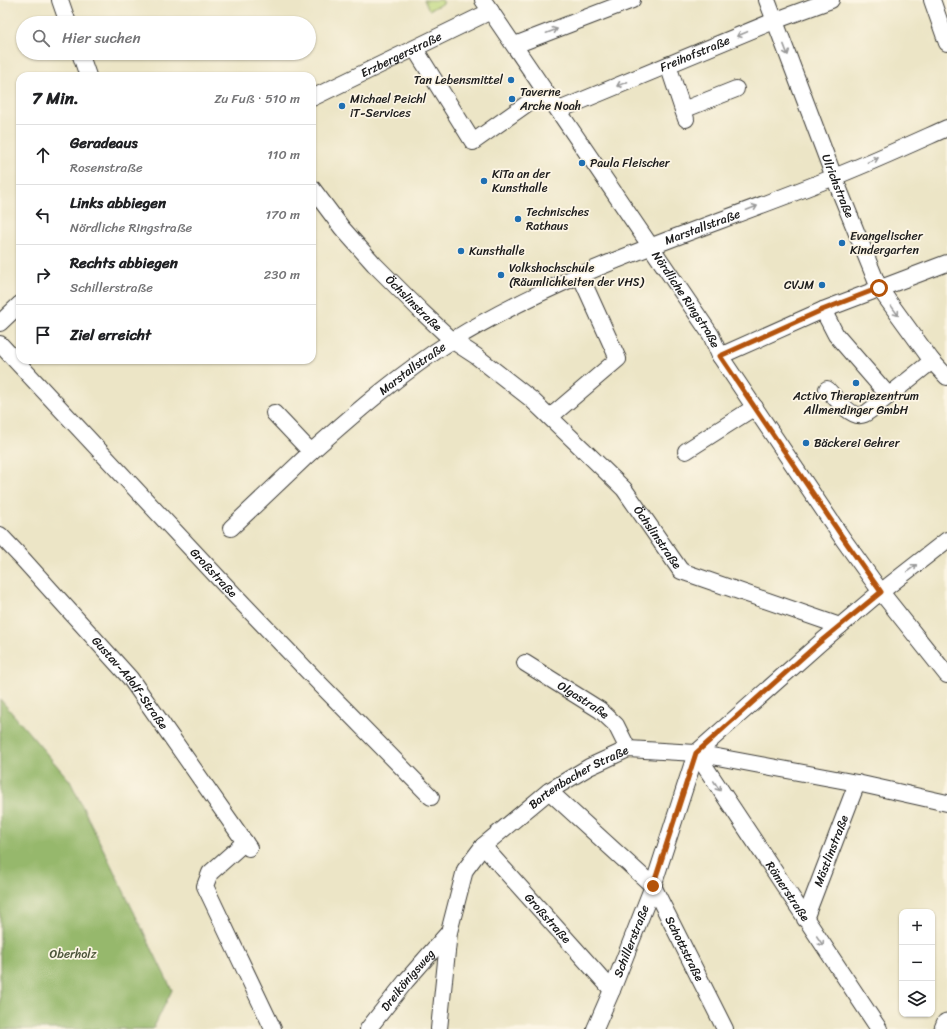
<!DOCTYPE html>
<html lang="de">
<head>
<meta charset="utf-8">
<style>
	body { margin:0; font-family:Sriracha,sans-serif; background:#f2f2f2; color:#202124 }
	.controls { position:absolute; right:12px; bottom:12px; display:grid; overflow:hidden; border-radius:8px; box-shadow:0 1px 3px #0004 }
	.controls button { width:36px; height:36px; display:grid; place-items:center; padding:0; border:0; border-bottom:1px solid #e0e0e0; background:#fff; color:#202124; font:20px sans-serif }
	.stop { position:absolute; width:12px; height:12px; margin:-9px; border:3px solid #b45309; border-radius:50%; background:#fff }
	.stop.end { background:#b45309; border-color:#fff; box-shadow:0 1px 4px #0008 }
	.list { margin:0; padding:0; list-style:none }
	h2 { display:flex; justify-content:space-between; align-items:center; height:52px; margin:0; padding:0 16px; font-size:17px }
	h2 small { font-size:13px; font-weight:400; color:#757577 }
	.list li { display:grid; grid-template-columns:26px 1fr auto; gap:12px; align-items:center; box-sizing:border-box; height:60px; padding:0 16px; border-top:1px solid #e0e0e0 }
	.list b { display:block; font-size:15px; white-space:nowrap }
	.list p { margin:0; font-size:13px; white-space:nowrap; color:#757577 }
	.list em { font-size:13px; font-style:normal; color:#757577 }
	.icon { flex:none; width:22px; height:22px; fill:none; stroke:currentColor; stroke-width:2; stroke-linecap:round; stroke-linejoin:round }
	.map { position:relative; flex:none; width:947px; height:1029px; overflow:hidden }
	.search { position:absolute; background:#fff; box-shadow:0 1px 3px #0004; left:16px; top:16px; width:300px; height:44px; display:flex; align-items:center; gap:10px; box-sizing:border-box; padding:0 14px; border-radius:22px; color:#757577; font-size:15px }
	.panel { position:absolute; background:#fff; box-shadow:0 1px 3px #0004; left:16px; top:72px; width:300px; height:292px; border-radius:12px }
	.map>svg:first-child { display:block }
	.green { fill:#bdd77c; stroke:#6c7a4c }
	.forest { fill:#96b86c; stroke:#596a44 }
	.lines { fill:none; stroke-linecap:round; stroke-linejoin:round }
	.minor-casing { stroke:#3b3a36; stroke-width:18 }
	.major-casing { stroke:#3b3a36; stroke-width:23 }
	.minor { stroke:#fff; stroke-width:16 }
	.major { stroke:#fff; stroke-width:21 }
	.oneway { stroke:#999 }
	.route { stroke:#b45309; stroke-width:5 }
	.poi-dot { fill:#1f6fb2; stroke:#fcf5e5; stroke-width:1.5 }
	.labels { text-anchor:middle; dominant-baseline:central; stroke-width:3.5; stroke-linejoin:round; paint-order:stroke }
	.street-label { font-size:12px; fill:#1c1c1c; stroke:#fcf5e5 }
	.poi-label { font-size:12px; fill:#1c1c1c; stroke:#fcf5e5; text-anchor:start }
	.park-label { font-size:12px; fill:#4c5439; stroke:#fcf5e5 }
</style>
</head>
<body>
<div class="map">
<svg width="947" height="1029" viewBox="0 0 947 1029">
	<rect width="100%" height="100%" fill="#fcf5e5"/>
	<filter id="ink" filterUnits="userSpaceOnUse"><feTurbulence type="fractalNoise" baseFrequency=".025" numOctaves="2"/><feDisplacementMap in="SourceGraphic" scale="8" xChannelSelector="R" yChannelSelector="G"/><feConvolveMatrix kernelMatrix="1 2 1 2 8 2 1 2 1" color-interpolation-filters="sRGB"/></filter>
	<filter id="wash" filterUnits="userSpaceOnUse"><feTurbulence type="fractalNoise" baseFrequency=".012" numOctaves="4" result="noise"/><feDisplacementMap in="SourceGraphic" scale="16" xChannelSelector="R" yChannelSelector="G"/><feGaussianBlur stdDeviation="0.9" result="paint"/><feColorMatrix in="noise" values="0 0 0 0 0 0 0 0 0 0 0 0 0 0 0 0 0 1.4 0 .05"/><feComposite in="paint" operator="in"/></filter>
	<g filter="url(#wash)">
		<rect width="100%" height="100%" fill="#ece5c6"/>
		<path class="green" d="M424 0H442L444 3 429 10Z"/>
		<path class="forest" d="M0 699 70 781 172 990 153 1029H0Z"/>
	</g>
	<g filter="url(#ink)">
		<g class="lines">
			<defs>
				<g id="minor">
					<path d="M60 0 68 23"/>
					<path id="s1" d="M483 0 711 335 720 356 843 539 881 592 947 675"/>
					<path id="s2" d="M767 0 834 177 879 288 932 361 947 377"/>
					<path d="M932 0 947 43"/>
					<path d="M515 45 632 0"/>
					<path d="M415 49 473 142 545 91"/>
					<path d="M80 53 88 76"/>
					<path d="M668 65 686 119"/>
					<path id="s3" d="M312 98 491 11"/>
					<path id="s4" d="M559 110 774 21 831 0"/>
					<path d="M683 110 736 89"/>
					<path id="s5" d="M312 188 342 228 374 264 421 311 453 341 476 356 531 399 624 489 681 571 840 626"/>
					<path d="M823 310 836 335 889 396"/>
					<path d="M0 323 20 304"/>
					<path id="s6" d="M0 344 225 585 320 684 431 797"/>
					<path d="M720 356 823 310 947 263"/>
					<path d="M827 389C834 396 850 417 861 415 865 415 869 411 872 409L932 361"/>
					<path id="s7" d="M274 413 311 452C356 412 402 372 453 340 572 267 706 229 834 177 872 162 909 145 947 128"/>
					<path d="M550 417 618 359 580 275"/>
					<path d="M686 451 755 407"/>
					<path d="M231 528 311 452"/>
					<path id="s8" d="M0 535 20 556 130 678 249 848"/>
					<path id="s9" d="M525 663 600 710 616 725 628 749"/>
					<path id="s10" d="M696 753 879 1029"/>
					<path id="s11" d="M549 791 653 886 725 1029"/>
					<path d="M245 842 210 873 205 886 273 1029"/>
					<path id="s12" d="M483 846 612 990"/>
					<path id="s13" d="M805 919 857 783"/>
					<path id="s14" d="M368 1029 406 981 449 932"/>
					<path id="s15" d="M439 1029 449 932 465 870 483 846 549 791 589 767 628 749 696 753 857 783 947 803"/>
					<path id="s16" d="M595 1029 612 990 653 886 696 753 820 643 873 598 947 540"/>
				</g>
				<path id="major" d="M945 1029 947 1024"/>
			</defs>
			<use href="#minor" class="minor-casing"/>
			<use href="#major" class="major-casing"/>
			<use href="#minor" class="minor"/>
			<use href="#major" class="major"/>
		</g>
		<defs><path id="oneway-shaft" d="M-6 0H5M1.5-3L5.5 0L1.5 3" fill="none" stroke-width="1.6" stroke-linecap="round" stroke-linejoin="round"/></defs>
		<g class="oneway">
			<use href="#oneway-shaft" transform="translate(552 31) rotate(-21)"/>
			<use href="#oneway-shaft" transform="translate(742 34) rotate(157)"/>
			<use href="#oneway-shaft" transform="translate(786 50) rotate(69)"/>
			<use href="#oneway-shaft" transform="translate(622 84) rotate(158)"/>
			<use href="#oneway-shaft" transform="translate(873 160) rotate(-23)"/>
			<use href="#oneway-shaft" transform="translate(752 208) rotate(-21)"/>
			<use href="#oneway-shaft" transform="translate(895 311) rotate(54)"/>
			<use href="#oneway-shaft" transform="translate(912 568) rotate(-37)"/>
			<use href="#oneway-shaft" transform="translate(717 786) rotate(57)"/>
			<use href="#oneway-shaft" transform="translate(820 941) rotate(56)"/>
		</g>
	</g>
	<g class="lines" filter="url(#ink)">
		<path class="route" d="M653 886 696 753 820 642 881 592 843 538 720 356 822 310 879 288"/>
	</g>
	<g class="poi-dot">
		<circle cx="511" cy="80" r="4"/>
		<circle cx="512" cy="99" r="4"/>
		<circle cx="342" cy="106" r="4"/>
		<circle cx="582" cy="163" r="4"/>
		<circle cx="484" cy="181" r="4"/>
		<circle cx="518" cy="219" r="4"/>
		<circle cx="842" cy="243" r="4"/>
		<circle cx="461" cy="251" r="4"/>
		<circle cx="501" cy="275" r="4"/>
		<circle cx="822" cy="285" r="4"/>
		<circle cx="856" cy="383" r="4"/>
		<circle cx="806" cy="443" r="4"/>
	</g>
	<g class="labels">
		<g class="street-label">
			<text stroke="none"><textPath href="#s4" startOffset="147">Freihofstraße</textPath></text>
			<text stroke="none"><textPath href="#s3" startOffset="99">Erzbergerstraße</textPath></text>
			<text stroke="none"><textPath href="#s2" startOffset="199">Ulrichstraße</textPath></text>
			<text stroke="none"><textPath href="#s7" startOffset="509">Marstallstraße</textPath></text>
			<text stroke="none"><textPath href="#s1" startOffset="362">Nördliche Ringstraße</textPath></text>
			<text stroke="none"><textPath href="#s5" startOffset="154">Öchslinstraße</textPath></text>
			<text stroke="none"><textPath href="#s7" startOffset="185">Marstallstraße</textPath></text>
			<text stroke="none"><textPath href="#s5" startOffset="494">Öchslinstraße</textPath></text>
			<text stroke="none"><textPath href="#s6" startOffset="313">Großstraße</textPath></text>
			<text stroke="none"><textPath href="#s8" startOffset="197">Gustav-Adolf-Straße</textPath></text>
			<text stroke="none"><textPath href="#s9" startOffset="69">Olgastraße</textPath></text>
			<text stroke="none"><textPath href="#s15" startOffset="310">Bartenbacher Straße</textPath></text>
			<text stroke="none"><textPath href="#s13" startOffset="73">Mästlinstraße</textPath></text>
			<text stroke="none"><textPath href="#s10" startOffset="166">Römerstraße</textPath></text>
			<text stroke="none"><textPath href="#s12" startOffset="97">Großstraße</textPath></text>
			<text stroke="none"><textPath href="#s16" startOffset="95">Schillerstraße</textPath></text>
			<text stroke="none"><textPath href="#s11" startOffset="211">Schottstraße</textPath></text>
			<text stroke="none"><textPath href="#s14" startOffset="63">Dreikönigsweg</textPath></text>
		</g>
		<g class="poi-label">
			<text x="503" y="80" text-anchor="end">Tan Lebensmittel</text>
			<text x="520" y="92">Taverne<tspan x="520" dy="14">Arche Noah</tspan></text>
			<text x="350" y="99">Michael Peichl<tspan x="350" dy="14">iT-Services</tspan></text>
			<text x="590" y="163">Paula Fleischer</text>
			<text x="492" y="174">KiTa an der<tspan x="492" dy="14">Kunsthalle</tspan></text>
			<text x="526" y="212">Technisches<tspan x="526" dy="14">Rathaus</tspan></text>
			<text x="850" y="236">Evangelischer<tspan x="850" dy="14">Kindergarten</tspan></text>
			<text x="469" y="251">Kunsthalle</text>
			<text x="509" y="268">Volkshochschule<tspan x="509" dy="14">(Räumlichkeiten der VHS)</tspan></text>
			<text x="814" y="285" text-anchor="end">CVJM</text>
			<text x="856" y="396" text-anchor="middle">Activo Therapiezentrum<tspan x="856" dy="14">Allmendinger GmbH</tspan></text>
			<text x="814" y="443">Bäckerei Gehrer</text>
		</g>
		<g class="park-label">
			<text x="73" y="954">Oberholz</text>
		</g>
	</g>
</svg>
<div class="controls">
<button>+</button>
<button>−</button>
<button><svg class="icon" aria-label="layers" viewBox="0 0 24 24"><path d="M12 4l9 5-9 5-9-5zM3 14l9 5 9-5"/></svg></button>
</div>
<div class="stop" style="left:879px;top:288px"></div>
<div class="stop end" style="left:653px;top:886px"></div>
<div class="search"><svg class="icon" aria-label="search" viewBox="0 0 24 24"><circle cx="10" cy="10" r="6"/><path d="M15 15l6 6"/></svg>Hier suchen</div>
<section class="panel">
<h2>7 Min.<small>Zu Fuß · 510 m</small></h2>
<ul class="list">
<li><svg class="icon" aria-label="ahead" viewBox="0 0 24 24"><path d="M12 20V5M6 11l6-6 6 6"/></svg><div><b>Geradeaus</b><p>Rosenstraße</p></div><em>110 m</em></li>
<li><svg class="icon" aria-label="left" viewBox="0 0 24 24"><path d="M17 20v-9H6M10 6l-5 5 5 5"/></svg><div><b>Links abbiegen</b><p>Nördliche Ringstraße</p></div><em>170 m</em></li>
<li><svg class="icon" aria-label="right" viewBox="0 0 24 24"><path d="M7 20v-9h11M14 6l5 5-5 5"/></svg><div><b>Rechts abbiegen</b><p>Schillerstraße</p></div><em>230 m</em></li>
<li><svg class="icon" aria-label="arrive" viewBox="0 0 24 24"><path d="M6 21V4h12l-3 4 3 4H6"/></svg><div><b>Ziel erreicht</b></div></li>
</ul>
</section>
</div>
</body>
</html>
